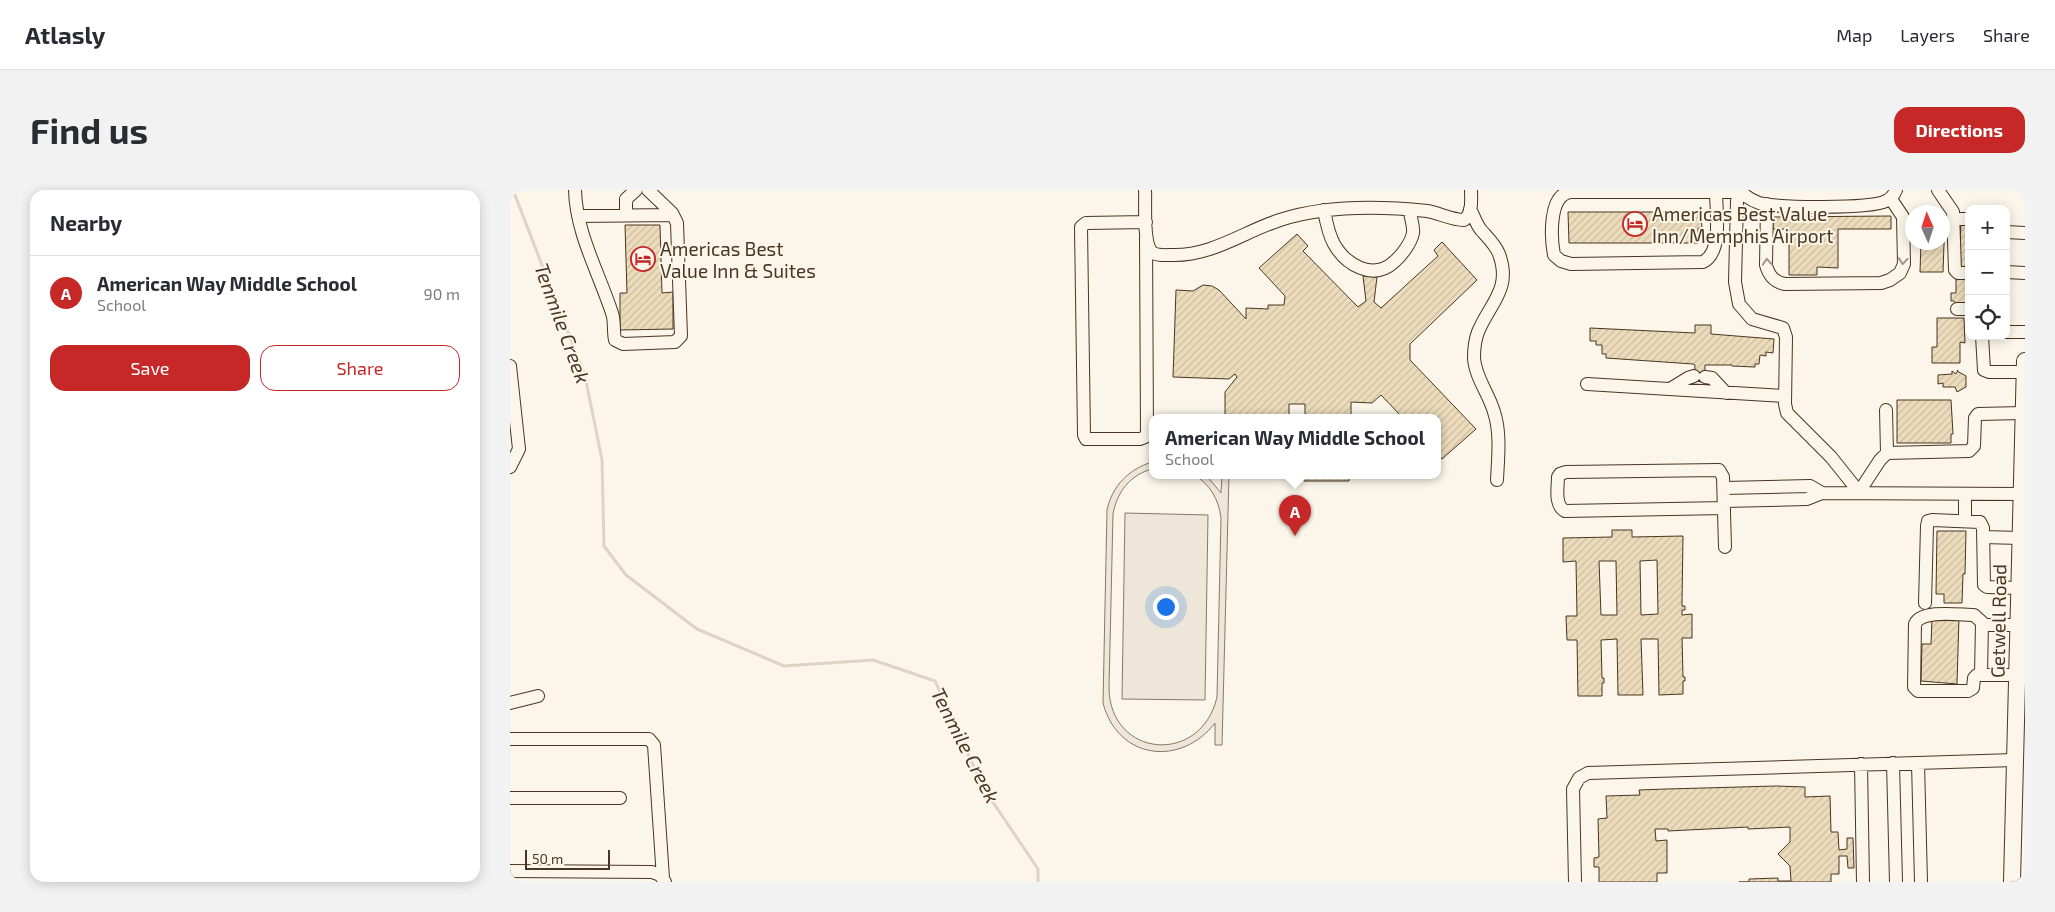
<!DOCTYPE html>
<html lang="en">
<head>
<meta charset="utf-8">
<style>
	body { margin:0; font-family:"Exo 2",sans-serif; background:#f2f2f3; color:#2b2b33 }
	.controls { position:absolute; right:15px; top:15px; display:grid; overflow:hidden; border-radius:10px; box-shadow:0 2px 12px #0003 }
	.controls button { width:45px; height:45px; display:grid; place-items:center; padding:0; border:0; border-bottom:1px solid #e1e1e2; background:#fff; color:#2b2b33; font:25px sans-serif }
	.compass { position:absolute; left:1395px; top:15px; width:45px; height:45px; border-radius:50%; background:#fff; box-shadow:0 2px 12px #0003; rotate:357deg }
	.scale { position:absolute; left:15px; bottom:12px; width:85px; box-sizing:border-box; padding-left:5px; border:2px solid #4a3520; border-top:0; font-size:14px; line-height:18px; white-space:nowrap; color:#4a3520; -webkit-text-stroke:4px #fbf6e9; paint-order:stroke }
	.you { position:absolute; left:655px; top:416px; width:18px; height:18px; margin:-12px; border:4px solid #fff; border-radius:50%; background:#1a73e8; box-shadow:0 0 0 8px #1a73e833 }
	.badge { display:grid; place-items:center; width:32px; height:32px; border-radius:50%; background:#c62828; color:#fff; font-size:16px; font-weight:700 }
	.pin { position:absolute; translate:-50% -41px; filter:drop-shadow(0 1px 2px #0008) }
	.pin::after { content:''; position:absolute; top:26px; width:18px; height:15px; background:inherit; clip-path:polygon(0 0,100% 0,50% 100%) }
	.popup { position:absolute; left:639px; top:224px; width:292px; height:65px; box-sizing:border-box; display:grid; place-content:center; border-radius:10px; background:#fff; filter:drop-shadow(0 1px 4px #0005); font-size:16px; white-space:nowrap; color:#7c7c81 }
	.popup b { font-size:19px; color:#2b2b33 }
	.popup::after { content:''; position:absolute; left:50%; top:100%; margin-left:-10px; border:10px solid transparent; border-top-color:#fff }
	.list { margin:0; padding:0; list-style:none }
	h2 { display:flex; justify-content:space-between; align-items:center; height:65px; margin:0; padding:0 20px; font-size:21px }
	h2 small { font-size:16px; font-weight:400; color:#7c7c81 }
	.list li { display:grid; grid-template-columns:32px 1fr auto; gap:15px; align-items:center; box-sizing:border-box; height:75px; padding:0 20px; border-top:1px solid #e1e1e2 }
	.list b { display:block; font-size:19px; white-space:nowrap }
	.list p { margin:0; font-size:16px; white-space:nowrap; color:#7c7c81 }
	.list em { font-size:16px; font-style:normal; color:#7c7c81 }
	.actions { display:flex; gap:10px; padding:15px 20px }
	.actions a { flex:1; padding:11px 0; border:1px solid #c62828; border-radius:15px; text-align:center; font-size:18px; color:#c62828 }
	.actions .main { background:#c62828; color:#fff }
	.icon { flex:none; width:28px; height:28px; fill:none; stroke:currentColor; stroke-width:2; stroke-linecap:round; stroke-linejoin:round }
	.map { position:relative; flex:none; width:1515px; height:692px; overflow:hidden; border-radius:15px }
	header { display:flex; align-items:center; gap:30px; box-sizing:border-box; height:70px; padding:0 25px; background:#fff; border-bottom:1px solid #e1e1e2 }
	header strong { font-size:24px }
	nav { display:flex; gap:28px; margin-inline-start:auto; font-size:18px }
	.intro { display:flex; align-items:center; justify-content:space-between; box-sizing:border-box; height:120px; padding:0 30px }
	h1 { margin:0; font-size:35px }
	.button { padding:12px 22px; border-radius:15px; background:#c62828; color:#fff; font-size:18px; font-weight:700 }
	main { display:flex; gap:30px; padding:0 30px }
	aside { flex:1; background:#fff; border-radius:15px; box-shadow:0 2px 12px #0003 }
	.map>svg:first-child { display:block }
	.park { fill:#ede6d9; stroke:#887966 }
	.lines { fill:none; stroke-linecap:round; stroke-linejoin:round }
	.stream { stroke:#dcd4c6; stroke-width:3 }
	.building { fill:url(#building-hatch); stroke:#4a3520; fill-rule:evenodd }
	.minor-casing { stroke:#4a3520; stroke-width:14 }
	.major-casing { stroke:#4a3520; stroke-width:18 }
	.minor { stroke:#fbf6e9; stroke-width:12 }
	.major { stroke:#fbf6e9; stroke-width:16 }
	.oneway { stroke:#a29684 }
	.labels { text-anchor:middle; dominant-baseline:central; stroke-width:4; stroke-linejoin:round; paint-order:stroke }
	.poi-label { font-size:19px; fill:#4a3520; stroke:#fbf6e9; text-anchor:start }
	.street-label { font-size:19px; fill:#4a3520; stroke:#fbf6e9 }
	.water-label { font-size:20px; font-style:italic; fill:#4a3520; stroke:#fbf6e9 }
</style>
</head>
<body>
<header>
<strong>Atlasly</strong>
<nav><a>Map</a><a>Layers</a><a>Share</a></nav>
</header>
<div class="intro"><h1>Find us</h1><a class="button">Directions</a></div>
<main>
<aside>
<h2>Nearby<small></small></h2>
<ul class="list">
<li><span class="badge">A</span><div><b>American Way Middle School</b><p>School</p></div><em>90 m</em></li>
</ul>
<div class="actions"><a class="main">Save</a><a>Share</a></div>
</aside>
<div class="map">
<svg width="1515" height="692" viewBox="0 0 1515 692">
	<defs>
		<pattern id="building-hatch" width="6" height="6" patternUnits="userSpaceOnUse" patternTransform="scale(1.25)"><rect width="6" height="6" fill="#ecdcbc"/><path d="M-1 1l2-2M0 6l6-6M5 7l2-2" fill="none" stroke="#ccbda1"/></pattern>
	</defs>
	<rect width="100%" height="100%" fill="#fbf6e9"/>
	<path class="park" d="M642 272V279C620 285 607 302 603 324L599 498C600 568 691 576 707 507L711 328C709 310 700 294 684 285H696L711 303 712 285H719L712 555H705V533C671 577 608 570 593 513L597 320C602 296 619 279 642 272Z
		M615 323 698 325 695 510 612 509Z"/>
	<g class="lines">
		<path class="stream" d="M3 0 75 186 92 270 94 356 116 385 187 439 274 476 363 470 425 491 474 599 528 679V692"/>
	</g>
	<path class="building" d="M1058 22H1188V25H1191L1192 38H1188V53H1059Z
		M1381 26V39H1328V78L1307 77V85H1279V39H1263V27Z
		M1432 26H1435L1433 82H1410L1411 52H1432Z
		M1451 32H1459V80L1449 79Z
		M115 35H150L152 103 163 102V139L110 140V103H117Z
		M787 44 798 56 793 61 848 117 856 111 853 86 867 87 864 112 871 118 928 66 924 60 932 52 967 90 900 154V170L966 239 932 269 928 264V227H892L871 205 862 213 841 212V227H795V214H779V227H715V202L727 187 725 184 719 189 663 187 666 100 683 101 693 95 702 96 709 100 736 129V118L758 119V115H774L775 106 749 78Z
		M1446 88H1459V113H1446L1444 111H1441V103H1446Z
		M1427 128H1454L1455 153 1450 152V173H1422V157H1427Z
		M1185 135H1201V144L1264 149 1263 163 1256 162V166L1250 165 1249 174H1245V177L1222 176V175H1195V192L1184 191 1185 175 1183 174 1096 168V164H1092V155H1086V151H1080V138L1185 143Z
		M1448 180 1447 181 1456 186V197L1447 202 1445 197H1433V193L1428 194V185L1442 184V181L1446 184Z
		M1387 210H1441L1443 244H1441V253H1387Z
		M794 285H839V291H794Z
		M1102 340H1122V347L1173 346 1172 411V416H1175V420H1172V425L1182 424V448H1172L1173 487H1175V491H1173V504L1149 505 1148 449H1131L1133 505H1108L1107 449 1091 450 1092 488H1094V493H1092V506H1068L1067 450H1057L1056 426H1067L1066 371 1053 372V348L1102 347ZM1147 370 1148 424 1131 425 1130 371ZM1089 371H1106L1107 425H1091Z
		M1427 341H1456L1455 384H1453L1452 413H1434V404H1426Z
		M1449 427 1447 494 1411 491 1412 454H1421L1422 428Z
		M1266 596 1295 597V607L1320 606 1321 642H1328L1329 660 1337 659V648H1343L1344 678H1338L1337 666H1329V684H1321V692H1229H1239V689L1268 688V691H1281L1280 676 1268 664 1280 652V637L1238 639V637L1158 641V639H1145L1146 651 1157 650V683H1147V692H1089V677H1084V668L1089 667 1088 629 1097 628 1096 606 1130 605 1129 600 1157 599Z"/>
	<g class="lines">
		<defs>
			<path id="minor" d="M65 0C66 43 89 83 102 123 105 131 103 141 105 150L113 154 165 152 171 146 167 33 162 23 138 0
				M635 0C636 13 632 55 643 63 648 66 656 65 662 65 702 66 733 42 770 30 816 15 869 16 917 21 929 23 942 30 954 30 963 23 961 10 961 0
				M1230 0C1235 7 1241 10 1249 13 1268 18 1360 19 1376 11 1381 9 1384 5 1386 0
				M1428 0 1443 22 1445 80 1448 83H1459
				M1206 2C1206 21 1213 62 1193 72L1061 74 1051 71 1044 65C1041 49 1038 4 1061 2 1118 2 1175 2 1231 2L1227 11 1225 92 1229 114 1242 129 1273 138 1276 147 1275 214 1277 223 1321 267 1349 302
				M1257 14 1256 75C1259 86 1264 92 1275 94L1371 93 1380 90 1390 83 1394 74 1393 27 1381 9
				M960 19C964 26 966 34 971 40 978 48 985 54 989 64 1002 99 980 113 968 142 965 150 964 160 964 168 965 187 979 204 984 222 991 243 988 268 987 290
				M814 20C816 31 818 43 824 54 836 75 863 91 884 72 892 65 901 53 903 43 904 35 900 28 900 20
				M116 25V9L126 0
				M68 26 163 25
				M1443 29H1459
				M636 32 576 33 571 37 574 245 576 249H630L635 247 637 244 636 46
				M1496 42 1515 43
				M1496 82 1515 83
				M1447 119H1459
				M1496 142H1515
				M1472 146 1474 180 1479 182H1515
				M0 176 9 259 0 277
				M1195 187 1202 188 1216 203
				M1077 194 1275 206
				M1160 199 1178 188 1184 186
				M1376 220 1377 263
				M1214 298 1300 296 1312 303
				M1349 302 1370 270 1377 263 1459 261 1464 256 1465 228 1468 224 1513 223
				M1214 311 1297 309 1312 303 1511 304
				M1214 318 1055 321C1044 315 1048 297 1048 287L1050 284 1056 282 1209 280 1213 287 1215 357
				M1455 330V304
				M1473 347 1510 348
				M1415 413 1417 336 1418 331 1422 330 1470 332 1473 338 1474 395 1477 397 1509 398
				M1471 484 1472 433
				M1507 485H1467L1464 488 1463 498 1458 501H1408L1404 497 1405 434C1412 419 1450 425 1464 425L1475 435H1508
				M0 513 28 506
				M0 549H139L144 555 153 688
				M1383 573 1386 692
				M1408 573 1411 692
				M1351 574 1353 692
				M0 608H110
				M0 681 142 682 150 685 155 692
				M1065 692 1063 599 1069 588 1078 583 1505 570"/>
			<path id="major" d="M1502 692 1515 171"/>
		</defs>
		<use href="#minor" class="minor-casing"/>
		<use href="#major" class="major-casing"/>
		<use href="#minor" class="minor"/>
		<use href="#major" class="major"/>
	</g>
	<defs><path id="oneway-chevron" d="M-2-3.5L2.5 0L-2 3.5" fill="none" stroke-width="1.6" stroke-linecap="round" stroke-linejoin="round" transform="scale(1.25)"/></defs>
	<g class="oneway">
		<use href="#oneway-chevron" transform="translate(1393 71) rotate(95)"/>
		<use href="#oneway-chevron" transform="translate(1257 72) rotate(-94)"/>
	</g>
	<defs>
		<symbol id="hotel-ring" viewBox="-11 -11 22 22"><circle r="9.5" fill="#fbf6e9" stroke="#c62828" stroke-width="1.5"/><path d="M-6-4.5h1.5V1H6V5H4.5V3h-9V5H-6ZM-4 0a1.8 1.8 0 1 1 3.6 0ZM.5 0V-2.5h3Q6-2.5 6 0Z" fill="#c62828"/></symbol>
	</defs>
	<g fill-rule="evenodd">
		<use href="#hotel-ring" x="1111" y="20" width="28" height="28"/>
		<use href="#hotel-ring" x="119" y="55" width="28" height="28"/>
	</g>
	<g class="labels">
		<g class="poi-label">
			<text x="1142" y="23">Americas Best Value<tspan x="1142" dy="22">Inn/Memphis Airport</tspan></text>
			<text x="150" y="58">Americas Best<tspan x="150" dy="22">Value Inn &amp; Suites</tspan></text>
		</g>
		<g class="street-label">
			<text transform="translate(1488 431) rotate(-89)">Getwell Road</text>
		</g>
		<g class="water-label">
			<text transform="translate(53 133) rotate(70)">Tenmile Creek</text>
			<text transform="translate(456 555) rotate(63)">Tenmile Creek</text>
		</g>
	</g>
</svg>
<div class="controls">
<button>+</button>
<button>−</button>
<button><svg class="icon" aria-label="locate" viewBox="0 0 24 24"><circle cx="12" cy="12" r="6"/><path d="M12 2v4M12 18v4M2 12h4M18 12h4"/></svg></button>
</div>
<svg class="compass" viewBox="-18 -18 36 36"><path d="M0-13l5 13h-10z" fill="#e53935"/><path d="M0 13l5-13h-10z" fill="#7c7c81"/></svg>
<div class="scale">50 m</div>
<div class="you"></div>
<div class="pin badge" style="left:785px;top:346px">A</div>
<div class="popup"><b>American Way Middle School</b>School</div>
</div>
</main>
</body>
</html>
